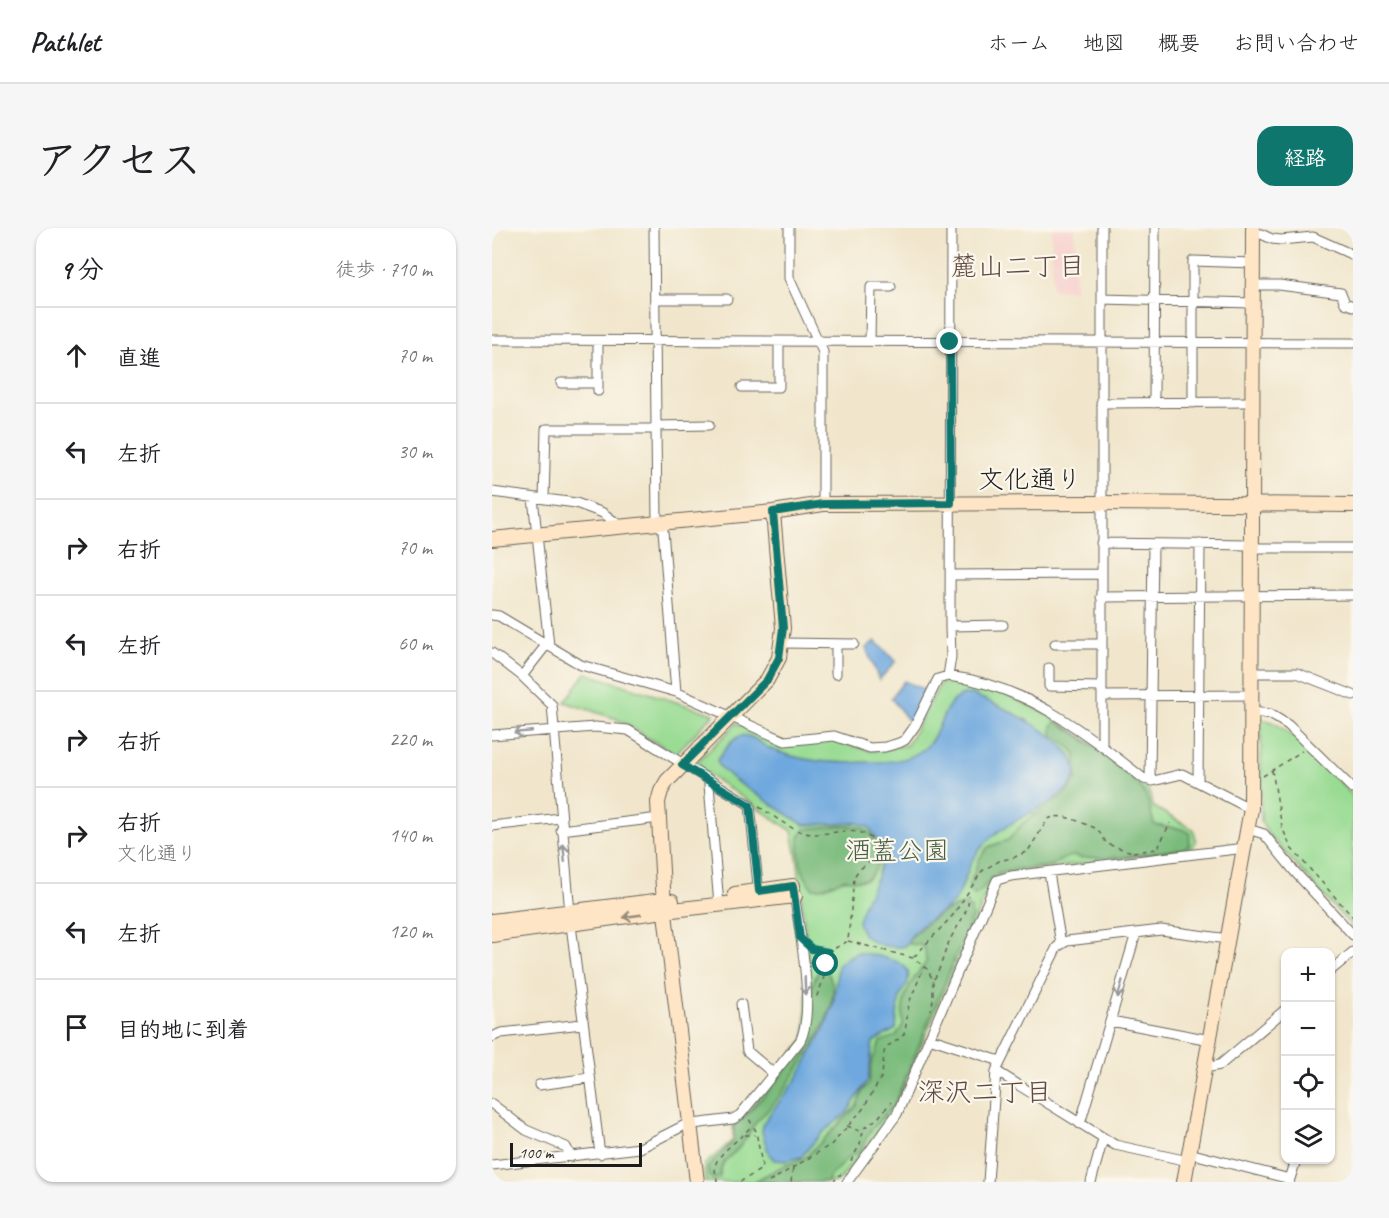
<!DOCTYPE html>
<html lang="ja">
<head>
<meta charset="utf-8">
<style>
	body { margin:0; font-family:Caveat,"Klee One",sans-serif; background:#f6f6f6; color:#202124 }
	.controls { position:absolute; right:18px; bottom:18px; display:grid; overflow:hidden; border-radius:12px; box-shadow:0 2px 4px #0004 }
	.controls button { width:54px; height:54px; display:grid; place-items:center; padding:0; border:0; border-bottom:2px solid #e0e0e0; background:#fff; color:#202124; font:30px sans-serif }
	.scale { position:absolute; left:18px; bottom:15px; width:132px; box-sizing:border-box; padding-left:6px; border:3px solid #1c1c1c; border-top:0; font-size:16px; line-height:21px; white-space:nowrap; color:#1c1c1c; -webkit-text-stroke:4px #fbf7ec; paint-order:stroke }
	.stop { position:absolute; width:18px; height:18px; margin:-14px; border:4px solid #0f766e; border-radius:50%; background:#fff }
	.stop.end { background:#0f766e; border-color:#fff; box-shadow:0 2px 6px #0008 }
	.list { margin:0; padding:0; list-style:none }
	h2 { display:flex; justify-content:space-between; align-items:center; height:78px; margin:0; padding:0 24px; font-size:26px }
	h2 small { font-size:20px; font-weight:400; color:#757577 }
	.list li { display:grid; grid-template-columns:39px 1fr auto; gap:18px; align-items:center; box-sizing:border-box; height:96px; padding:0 24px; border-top:2px solid #e0e0e0 }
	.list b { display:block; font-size:22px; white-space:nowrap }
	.list p { margin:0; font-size:20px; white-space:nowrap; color:#757577 }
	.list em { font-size:20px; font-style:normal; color:#757577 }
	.icon { flex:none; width:33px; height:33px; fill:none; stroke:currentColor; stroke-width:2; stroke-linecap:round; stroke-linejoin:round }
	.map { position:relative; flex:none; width:861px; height:954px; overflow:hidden; border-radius:18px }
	header { display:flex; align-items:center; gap:36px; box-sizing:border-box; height:84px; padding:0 30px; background:#fff; border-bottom:2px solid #e0e0e0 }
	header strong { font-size:28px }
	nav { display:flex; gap:33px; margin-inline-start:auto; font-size:21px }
	.intro { display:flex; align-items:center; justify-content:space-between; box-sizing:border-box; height:144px; padding:0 36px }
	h1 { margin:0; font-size:42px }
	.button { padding:15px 27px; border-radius:18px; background:#0f766e; color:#fff; font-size:21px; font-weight:700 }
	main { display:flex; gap:36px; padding:0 36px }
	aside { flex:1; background:#fff; border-radius:18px; box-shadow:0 2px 4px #0004 }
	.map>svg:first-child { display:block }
	.built { fill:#f7d0cc }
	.green { fill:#98db92; stroke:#5a7c57; stroke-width:1.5 }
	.forest { fill:#7abb7c; stroke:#4b6c4c; stroke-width:1.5 }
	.water { fill:#6ea8de; stroke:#45627d; stroke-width:1.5 }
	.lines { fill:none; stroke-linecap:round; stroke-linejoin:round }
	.street-casing { stroke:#67635a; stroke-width:11 }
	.secondary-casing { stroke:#67635a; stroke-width:16 }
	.path { stroke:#67635a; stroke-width:1.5; stroke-dasharray:4.5 4.5; stroke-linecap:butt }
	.street { stroke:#fff; stroke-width:9 }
	.secondary { stroke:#fee5c5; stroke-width:14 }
	.oneway { stroke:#999 }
	.oneway2 { stroke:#988b79 }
	.route { stroke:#0f766e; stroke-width:8 }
	.labels { text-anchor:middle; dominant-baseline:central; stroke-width:4.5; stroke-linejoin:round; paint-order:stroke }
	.street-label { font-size:26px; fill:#1c1c1c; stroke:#fbf7ec }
	.park-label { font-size:26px; fill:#475f45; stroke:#fbf7ec }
	.neighbourhood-label { font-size:27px; fill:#604942; stroke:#fbf7ec }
</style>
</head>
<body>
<header>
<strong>Pathlet</strong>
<nav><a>ホーム</a><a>地図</a><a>概要</a><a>お問い合わせ</a></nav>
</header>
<div class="intro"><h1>アクセス</h1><a class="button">経路</a></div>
<main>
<aside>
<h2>9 分<small>徒歩 · 710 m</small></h2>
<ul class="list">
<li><svg class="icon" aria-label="ahead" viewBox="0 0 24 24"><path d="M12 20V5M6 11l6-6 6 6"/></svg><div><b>直進</b></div><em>70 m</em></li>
<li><svg class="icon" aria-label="left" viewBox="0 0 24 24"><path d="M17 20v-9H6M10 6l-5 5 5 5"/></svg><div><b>左折</b></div><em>30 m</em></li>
<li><svg class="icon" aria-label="right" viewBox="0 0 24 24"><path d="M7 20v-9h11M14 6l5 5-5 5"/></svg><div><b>右折</b></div><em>70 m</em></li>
<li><svg class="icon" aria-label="left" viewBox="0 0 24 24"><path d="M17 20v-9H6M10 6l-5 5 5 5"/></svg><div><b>左折</b></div><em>60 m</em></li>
<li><svg class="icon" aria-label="right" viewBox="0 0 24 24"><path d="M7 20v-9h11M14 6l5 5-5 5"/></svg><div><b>右折</b></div><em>220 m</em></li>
<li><svg class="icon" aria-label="right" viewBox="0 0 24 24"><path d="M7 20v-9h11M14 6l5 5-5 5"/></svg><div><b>右折</b><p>文化通り</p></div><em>140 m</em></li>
<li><svg class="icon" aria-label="left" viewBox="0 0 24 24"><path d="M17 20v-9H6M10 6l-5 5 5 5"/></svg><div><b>左折</b></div><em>120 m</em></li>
<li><svg class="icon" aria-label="arrive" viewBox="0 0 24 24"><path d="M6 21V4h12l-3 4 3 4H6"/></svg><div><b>目的地に到着</b></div></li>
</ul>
</aside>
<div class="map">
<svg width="861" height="954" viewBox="0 0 861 954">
	<rect width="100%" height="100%" fill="#fbf7ec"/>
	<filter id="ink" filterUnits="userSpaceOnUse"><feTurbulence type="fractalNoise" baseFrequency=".0167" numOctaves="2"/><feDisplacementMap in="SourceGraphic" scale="12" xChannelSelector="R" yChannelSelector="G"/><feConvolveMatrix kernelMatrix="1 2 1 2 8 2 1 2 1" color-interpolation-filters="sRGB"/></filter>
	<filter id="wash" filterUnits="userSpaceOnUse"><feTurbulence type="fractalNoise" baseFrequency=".008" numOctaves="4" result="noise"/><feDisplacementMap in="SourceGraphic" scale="24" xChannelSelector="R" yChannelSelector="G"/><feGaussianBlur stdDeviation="1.35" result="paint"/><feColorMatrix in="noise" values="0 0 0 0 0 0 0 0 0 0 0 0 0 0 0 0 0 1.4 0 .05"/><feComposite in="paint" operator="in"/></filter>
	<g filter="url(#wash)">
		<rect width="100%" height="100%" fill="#f1e6cc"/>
		<path class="built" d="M560 0H583V62H560Z"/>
		<path class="green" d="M94 445 222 486 183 526 125 491 73 474Z
			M458 452C520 461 571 493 620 530 632 539 647 547 655 560 658 565 659 572 660 578L702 602 704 613 699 622 509 646 500 652 401 884 346 954H213L212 937 241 912V897L253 887 313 810 316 730 306 635 300 603 202 537 245 495 290 517 337 511 379 523 415 517 449 455Z
			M772 492C791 491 846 553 861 568V700L776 606 769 594V494Z"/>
		<path class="forest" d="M563 494C578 498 643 551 652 564 657 573 659 586 662 596 674 602 685 596 698 605L697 618 689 621 632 629 589 630C576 624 569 634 558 638 545 639 514 641 504 646 494 651 493 663 483 667L477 663V659L487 631 496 619 516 612 531 595 573 566 584 553V528L581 522 560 506V498Z
			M346 598C354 598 362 597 370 600 390 608 393 640 374 651 367 655 359 650 351 652 340 655 331 662 320 660 308 644 306 628 307 609L313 601Z
			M473 677 479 681 480 689 402 877 379 902 367 924 357 929 337 949 336 954H261L289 939 313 930 364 879 371 862 377 856 380 834 388 814 404 808 411 797C408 771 417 754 434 735L433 721 428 717 417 716V711C433 696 451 680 473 677Z
			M327 743H335C354 771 322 816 307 839 298 853 289 868 278 880 274 885 269 888 265 893 259 900 256 909 250 916 240 930 229 929 228 949L222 951 217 948 215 940 239 916 241 912 242 898C263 880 302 835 313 811 317 803 320 791 320 783 321 769 317 755 327 743Z"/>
		<path class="water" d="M383 413 404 433 387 452 374 420Z
			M412 453 433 462 431 473 421 492H416L399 470Z
			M479 466C504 476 615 522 575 561 554 581 524 589 502 607 494 614 484 625 479 635 473 649 470 665 460 676 455 682 447 685 441 689 430 696 418 707 413 718 402 722 380 716 372 707 369 703 367 697 366 693L371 678 385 649 391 626 386 612 377 599 366 595 312 597 242 552 227 538 225 532C231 525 238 513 246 509 259 503 269 517 279 521 308 533 343 536 374 534 396 534 417 534 434 519 452 503 448 467 479 466Z
			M364 725C374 724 386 728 396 731 409 734 421 740 415 756 414 759 411 761 410 764 405 775 405 789 404 801L381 814 376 852 355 885 330 905 309 929 294 933 282 932 277 926 270 904 271 895 304 852 331 803 341 777 346 737 356 729Z"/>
	</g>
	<g filter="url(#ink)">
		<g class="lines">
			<defs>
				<path id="street" d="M162 0 165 294 171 302 184 464
					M297 0V50L331 124V276
					M459 0 458 398 459 429 456 448C533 457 593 504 652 551L661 553 690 546 759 581
					M610 0V517
					M761 5 769 6 780 11 789 12 821 9 861 27
					M761 57H787L849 65 853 75 861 78
					M163 71H235
					M610 71 761 75
					M0 112 861 115
					M106 113V163
					M378 113 379 59H399
					M69 155H106
					M250 159H287V114
					M609 175 760 174
					M662 175 663 0
					M701 175V33L761 35
					M163 198 217 197
					M0 264 84 275 111 285 127 297
					M41 270 57 417
					M52 271 54 201H163
					M609 315 760 317
					M760 320H861
					M458 347 609 346
					M609 369 861 367
					M0 387 7 388 89 437 184 464 293 513 342 508 378 520 393 519 407 515 413 512 423 498 446 451 456 448
					M458 398 511 397
					M291 415 362 416
					M55 416 30 448 60 477 79 697 108 926
					M344 416V446
					M563 416H609
					M0 425 30 448
					M557 440V458L610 459
					M760 445H805L861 467
					M610 468 760 467
					M760 484 778 486 796 497 861 561
					M0 507 103 499 136 502 258 577 267 667
					M658 552 661 316
					M706 554 708 316
					M218 555 217 557 227 677
					M0 598 68 590
					M756 601 772 606 803 644 861 707
					M69 602 167 590
					M557 645 569 716
					M838 743 861 724
					M249 776 255 823 281 845
					M619 793 718 812
					M0 809 9 805 90 796
					M437 810 508 833
					M713 840 728 837 794 781
					M504 843 623 917 696 933
					M47 857 97 850
					M0 876 34 902 74 919 79 929
					M588 896 644 705
					M697 925 798 951
					M0 937 148 920 193 897 241 891 248 887 308 813C324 783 307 700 302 665
					M355 954 405 886 505 652 519 648 753 620
					M496 954 504 843 565 719 575 713 669 702 736 711
					M599 954 611 911
					M797 954 804 932"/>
				<path id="secondary" d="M0 311 281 284 331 276 609 275 861 277
					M243 666 301 658
					M0 693 163 673H180
					M0 707 172 683 303 668
					M205 954 172 677 166 574 169 563 175 553 275 452 287 430 291 400 281 284
					M692 954 759 581 761 0"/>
			</defs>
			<use href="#street" class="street-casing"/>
			<use href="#secondary" class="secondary-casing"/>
			<path class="path" d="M780 542 790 599 799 620 861 689
				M771 548 810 523
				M267 579C281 587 297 601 313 605 335 610 362 594 381 612 388 637 367 635 362 650L356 713 336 724 331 753 324 770
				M666 620 678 595
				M641 624 666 621
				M356 713 421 730 435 741 441 752V772L439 782
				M320 721 335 724
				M422 729 461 687 490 643 507 633 523 629 536 623 556 591C570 584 587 594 601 599L606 602 615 616 640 624
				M442 751C449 740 451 728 456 716 462 701 477 686 477 668
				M355 898 370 904
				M253 907H263
				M359 933 368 916 372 900 386 890 399 874
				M225 954C225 950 223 944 223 940 223 926 252 909 260 897
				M248 954 268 942 270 937 264 903 257 891
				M277 954 340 916 371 881 390 848 392 824 396 818 410 809 413 804 417 775 432 739
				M299 954 301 940
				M341 954 349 946"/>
			<use href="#street" class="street"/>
			<use href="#secondary" class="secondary"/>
		</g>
		<defs><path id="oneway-shaft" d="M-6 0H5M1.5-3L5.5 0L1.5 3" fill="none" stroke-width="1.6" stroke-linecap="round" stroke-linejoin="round" transform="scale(1.5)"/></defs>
		<g class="oneway">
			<use href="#oneway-shaft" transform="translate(31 504) rotate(175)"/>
			<use href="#oneway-shaft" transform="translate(72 625) rotate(-95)"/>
			<use href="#oneway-shaft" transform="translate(313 758) rotate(88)"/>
			<use href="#oneway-shaft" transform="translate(628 761) rotate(106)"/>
		</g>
		<use class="oneway2" href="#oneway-shaft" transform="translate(140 688) rotate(172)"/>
	</g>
	<g class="lines" filter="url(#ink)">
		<path class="route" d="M334 736 336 724 320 721 308 710 301 658 267 663 258 577 190 537 275 452 287 430 291 400 281 284 331 276 459 275 458 114"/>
	</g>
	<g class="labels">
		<g class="street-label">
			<text x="538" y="251">文化通り</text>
		</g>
		<g class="park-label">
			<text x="405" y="622">酒蓋公園</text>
		</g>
		<g class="neighbourhood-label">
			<text x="526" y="38">麓山二丁目</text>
			<text x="493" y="864">深沢二丁目</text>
		</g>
	</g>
</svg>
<div class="controls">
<button>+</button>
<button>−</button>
<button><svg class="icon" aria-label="locate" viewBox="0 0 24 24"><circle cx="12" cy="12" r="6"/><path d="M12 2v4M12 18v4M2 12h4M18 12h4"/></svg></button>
<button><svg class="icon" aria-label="layers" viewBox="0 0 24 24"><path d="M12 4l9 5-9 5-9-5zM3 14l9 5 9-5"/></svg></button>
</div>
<div class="scale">100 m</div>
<div class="stop" style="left:334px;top:736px"></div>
<div class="stop end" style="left:458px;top:114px"></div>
</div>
</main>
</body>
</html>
